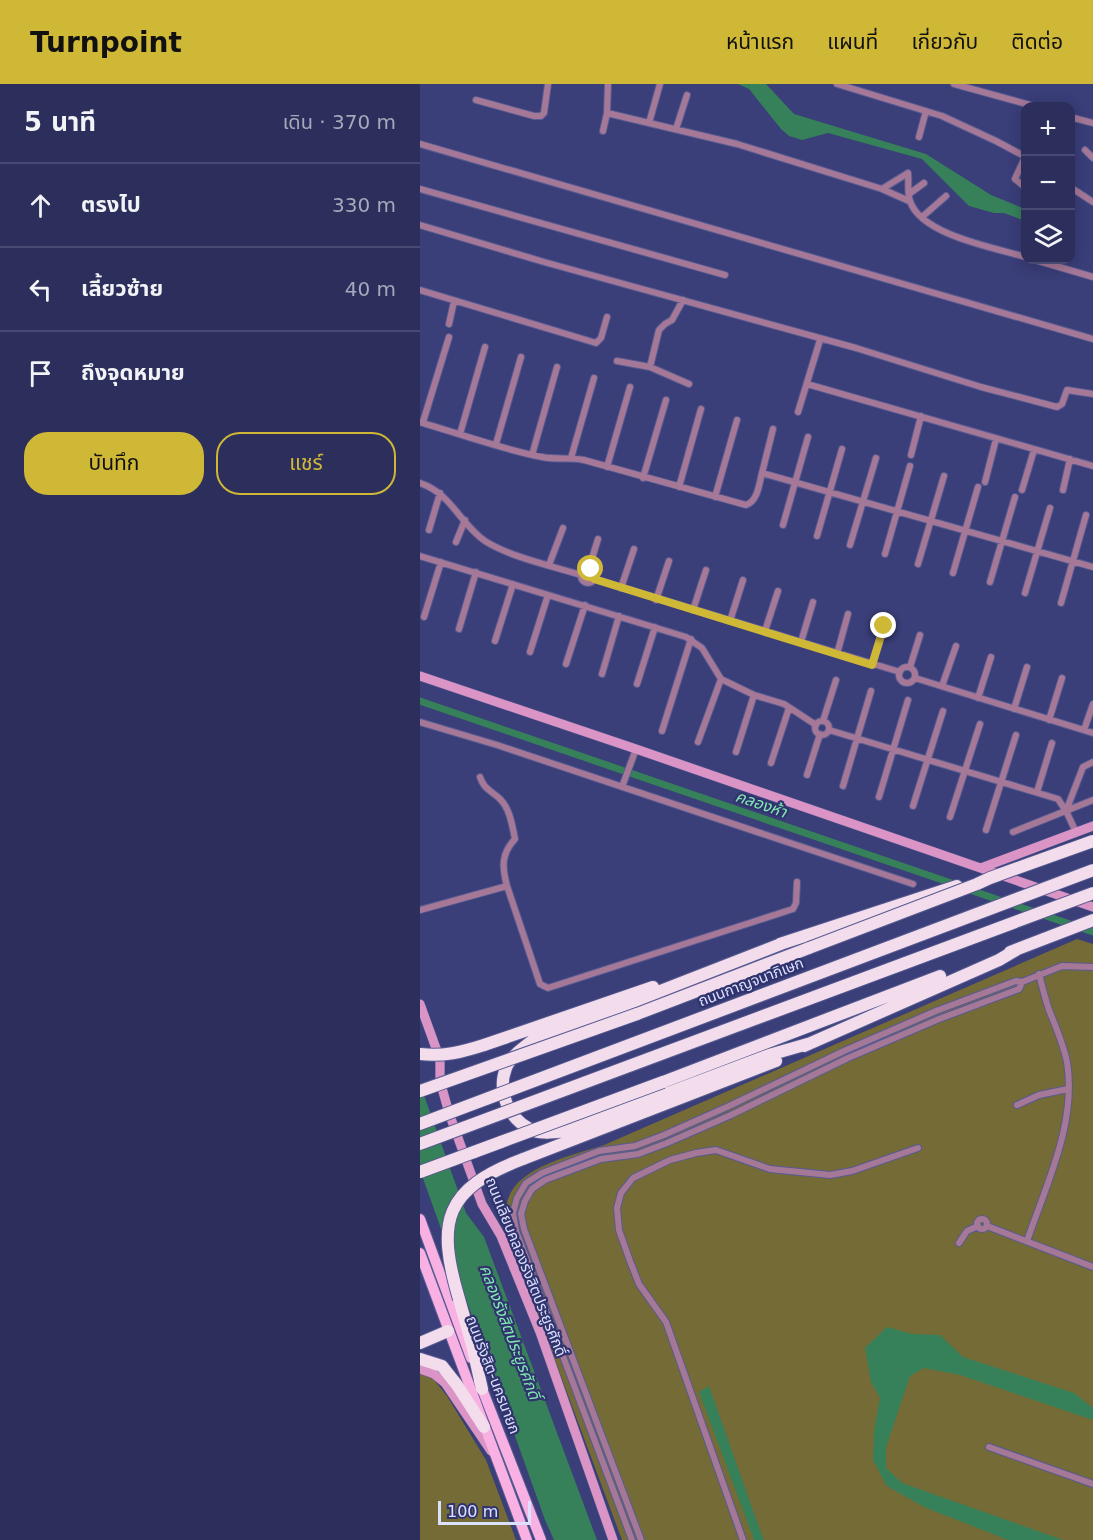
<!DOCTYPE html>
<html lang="th">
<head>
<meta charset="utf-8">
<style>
	body { margin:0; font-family:"DejaVu Sans","Noto Sans Thai",sans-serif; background:#383a64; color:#f1f3f6 }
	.controls { position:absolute; right:18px; top:18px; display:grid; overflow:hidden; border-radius:12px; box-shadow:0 3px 15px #0003 }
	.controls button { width:54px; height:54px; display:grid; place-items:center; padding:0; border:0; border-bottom:2px solid #484a71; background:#2c2e5b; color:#f1f3f6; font:30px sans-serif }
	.scale { position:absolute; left:18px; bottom:15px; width:93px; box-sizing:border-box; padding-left:6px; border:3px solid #dbe0fd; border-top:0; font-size:16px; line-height:21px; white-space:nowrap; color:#dbe0fd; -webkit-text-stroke:4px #30336d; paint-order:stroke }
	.stop { position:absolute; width:18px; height:18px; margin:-14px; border:4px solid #d0b837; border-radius:50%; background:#fff }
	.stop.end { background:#d0b837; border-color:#fff; box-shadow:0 2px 6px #0008 }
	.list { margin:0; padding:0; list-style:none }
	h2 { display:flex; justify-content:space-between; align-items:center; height:78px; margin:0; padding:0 24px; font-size:26px }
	h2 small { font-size:20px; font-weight:400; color:#a6a8bb }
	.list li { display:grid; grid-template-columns:39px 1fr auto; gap:18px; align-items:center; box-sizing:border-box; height:84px; padding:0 24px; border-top:2px solid #484a71 }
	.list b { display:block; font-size:22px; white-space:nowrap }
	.list em { font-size:20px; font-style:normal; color:#a6a8bb }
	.actions { display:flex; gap:12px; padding:18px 24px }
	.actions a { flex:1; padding:14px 0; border:2px solid #d0b837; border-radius:24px; text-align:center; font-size:21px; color:#d0b837 }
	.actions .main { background:#d0b837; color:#111 }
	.icon { flex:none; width:33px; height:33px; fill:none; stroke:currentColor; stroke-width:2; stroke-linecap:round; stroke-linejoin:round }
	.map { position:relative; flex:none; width:673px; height:1456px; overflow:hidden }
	header { display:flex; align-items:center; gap:36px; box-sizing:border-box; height:84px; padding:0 30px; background:#d0b837; color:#111 }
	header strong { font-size:28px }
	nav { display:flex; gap:33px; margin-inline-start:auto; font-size:21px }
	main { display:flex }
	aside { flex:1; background:#2c2e5b }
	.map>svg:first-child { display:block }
	.green { fill:#756b36 }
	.water { fill:#36815a }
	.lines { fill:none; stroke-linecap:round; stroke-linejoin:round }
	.canal { stroke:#36815a; stroke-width:7 }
	.street-casing { stroke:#575b91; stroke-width:8 }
	.secondary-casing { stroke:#575b91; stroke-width:10 }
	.primary-casing { stroke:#575b91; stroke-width:12 }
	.highway-casing { stroke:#575b91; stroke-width:14 }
	.street { stroke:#a57897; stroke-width:6 }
	.secondary { stroke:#da94c5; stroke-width:9 }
	.primary { stroke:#f9b0e2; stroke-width:10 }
	.highway { stroke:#f3ddec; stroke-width:12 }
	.highway-bridge-casing { stroke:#575b91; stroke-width:14; stroke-linecap:butt }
	.highway-bridge { stroke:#f3ddec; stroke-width:12 }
	.route { stroke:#d0b837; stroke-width:8 }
	.labels { text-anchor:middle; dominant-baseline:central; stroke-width:4.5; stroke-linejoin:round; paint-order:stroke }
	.street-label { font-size:15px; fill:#dbe0fd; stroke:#30336d }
	.water-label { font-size:16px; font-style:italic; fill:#80e8b0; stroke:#30336d }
</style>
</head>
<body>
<header>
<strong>Turnpoint</strong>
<nav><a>หน้าแรก</a><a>แผนที่</a><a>เกี่ยวกับ</a><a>ติดต่อ</a></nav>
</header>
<main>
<aside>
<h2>5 นาที<small>เดิน · 370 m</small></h2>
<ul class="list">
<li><svg class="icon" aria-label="ahead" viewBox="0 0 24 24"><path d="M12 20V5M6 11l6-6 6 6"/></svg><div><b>ตรงไป</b></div><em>330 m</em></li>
<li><svg class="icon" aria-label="left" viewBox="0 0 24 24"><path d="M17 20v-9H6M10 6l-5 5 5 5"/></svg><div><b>เลี้ยวซ้าย</b></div><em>40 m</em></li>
<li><svg class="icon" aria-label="arrive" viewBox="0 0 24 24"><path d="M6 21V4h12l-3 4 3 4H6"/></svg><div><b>ถึงจุดหมาย</b></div></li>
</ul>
<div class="actions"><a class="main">บันทึก</a><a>แชร์</a></div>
</aside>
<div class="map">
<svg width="673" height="1456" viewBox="0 0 673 1456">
	<rect width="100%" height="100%" fill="#3a3e79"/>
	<path class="green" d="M657 855 673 860V1456H202L92 1161C88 1147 83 1130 88 1115 99 1082 154 1071 184 1061Z
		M0 1289 11 1292 27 1312 66 1376 96 1456H0Z"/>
	<path class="water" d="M318 0H346L374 30 506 70 571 111 605 125V137L584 129H574L549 122 502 75 408 49 382 56 369 52 361 45 329 5Z
		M0 1000 46 1129 64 1153 177 1456H134L125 1436 0 1086Z
		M467 1243 492 1250 520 1251 543 1273 654 1309 673 1324V1336L540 1291 504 1284 490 1292 466 1363V1384L482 1399 643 1456H588L504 1423 467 1402 453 1376 454 1347 460 1314 451 1298 445 1264Z
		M289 1302 336 1435 344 1456H334L279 1308Z"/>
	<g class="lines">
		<path class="canal" d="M0 617 537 801
			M547 805 673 848"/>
		<defs>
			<path id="street" d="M188 0 187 29 317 60 462 105 489 117
				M417 0 522 32 576 57 606 73
				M534 0 614 22
				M56 16 114 32H121L124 29 128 0
				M650 33 673 39
				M229 39 240 0
				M256 45 267 11
				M183 47 187 29
				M499 53 506 27
				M0 60 673 255
				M665 66 673 74
				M606 71 595 95 606 104
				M650 103 673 118
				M0 105 305 191
				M462 105 488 89C489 97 487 109 490 117 501 151 575 164 606 173
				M489 110 504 99
				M502 133 526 112
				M0 141 124 178 436 264 561 303 637 323 642 320 647 306 673 310
				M615 176 673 193
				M0 206 176 259 181 254 187 233
				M29 240 34 217
				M197 277 230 283 269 300
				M230 283 239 246 245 240 252 236 263 216
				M387 300 673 382
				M378 328 400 256
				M0 338C40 350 81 365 122 373 136 376 150 373 164 376L326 421C338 417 339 400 342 389L673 483
				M3 338 29 253
				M40 350 65 263
				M76 360 101 273
				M112 371 137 283
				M491 371 501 332
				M151 374 174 294
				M187 383 210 303
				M342 389 353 345
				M223 394 246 316
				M565 398 576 355
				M0 399C31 409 40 440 65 457 90 473 132 482 161 491
				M259 403 281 325
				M602 406 614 366
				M643 406 650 375
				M295 413 317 336
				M363 441 388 353
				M9 446 20 409
				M397 452 422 365
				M36 458 45 436
				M430 461 456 374
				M465 470 490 382
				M0 472 266 553 282 564 301 595 334 611 364 620 396 641
				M498 480 524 392
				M129 481 143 444
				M169 484 178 455
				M161 492a7 7 0 1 1 14 0a7 7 0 1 1-14 0Z
				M533 489 558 403
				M174 495 480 588
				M570 498 595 413
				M201 504 214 465
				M605 509 630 424
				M236 516 249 477
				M641 519 666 431
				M273 526 286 486
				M4 533 21 478
				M310 537 323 496
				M39 545 56 488
				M345 547 358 507
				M75 557 93 500
				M381 558 393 518
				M110 568 128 511
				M417 570 428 530
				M146 580 165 521
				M452 581 464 542
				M479 591a8 8 0 1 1 16 0a8 8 0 1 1-16 0Z
				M490 583 500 551
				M182 590 199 532
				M495 594 673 649
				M217 600 235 543
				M522 602 536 562
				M558 614 571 573
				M594 625 607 583
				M629 636 642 594
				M395 644a7 7 0 1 1 14 0a7 7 0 1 1-14 0Z
				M403 637 416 596
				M0 638 77 661 493 800
				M409 646 638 715 646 727 656 748
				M664 646 673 620
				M242 647 271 555
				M278 658 301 595
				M316 668 334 611
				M351 679 369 624
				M387 691 400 650
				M60 693C64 705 70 706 79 714 90 724 92 741 95 755 81 770 82 783 87 802
				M423 702 451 607
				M202 703 216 665
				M617 708 632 659
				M459 713 488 616
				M493 722 523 627
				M646 727 663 683 673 678
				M530 733 560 640
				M566 746 596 651
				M593 748 673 716
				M0 826 87 802 120 900 128 904 373 825 376 819 377 798
				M597 1021 619 1011 648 1005
				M557 1140a5 5 0 1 1 10 0a5 5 0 1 1-10 0Z
				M567 1142 673 1183
				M607 1157C626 1101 657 1039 647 978 643 959 636 943 629 926 625 914 622 902 619 890
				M539 1159 547 1147 558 1142
				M569 1363 673 1400
				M212 1456 96 1147 93 1129 97 1114 106 1099 122 1089 179 1067 215 1062 244 1051 307 1023 424 967 516 927 596 897 602 898 642 882 673 883
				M221 1456 104 1145 101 1130 105 1117 112 1105 125 1096 181 1075 218 1070 247 1059 311 1031 428 974 519 935 599 905 602 898
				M323 1456 246 1238 219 1200 210 1177 199 1146 197 1124 201 1109 213 1094 250 1076 276 1069 296 1066 350 1085 410 1091 432 1087 498 1064"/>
			<path id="secondary" d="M0 592 216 665 673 823
				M561 784 673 742
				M0 920 17 967 20 978V997L29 1029 62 1120 81 1152 120 1248 193 1456
				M0 1285 14 1290 25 1299 71 1367"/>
			<path id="primary" d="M0 1135 51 1274
				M0 1169 107 1456
				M59 1297 121 1456"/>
			<path id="highway" d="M366 858 112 957C103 964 90 973 86 984 77 1007 88 1034 110 1045 120 1051 136 1048 147 1047L349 971 391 959
				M360 860 537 802
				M590 868 673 836
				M217 930 389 864
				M64 961 233 903
				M384 962 579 876 596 866
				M243 998 520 892
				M54 1068 81 1058
				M103 1075 356 977
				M39 1215 52 1261 62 1305
				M0 1259 28 1247
				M0 1275 22 1282 37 1301 64 1343"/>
		</defs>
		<use href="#street" class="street-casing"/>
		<use href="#secondary" class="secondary-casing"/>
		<use href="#primary" class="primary-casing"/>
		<use href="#highway" class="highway-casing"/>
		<use href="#street" class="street"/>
		<use href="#secondary" class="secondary"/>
		<use href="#primary" class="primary"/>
		<use href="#highway" class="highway"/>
		<defs>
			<path id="highway-bridge" d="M389 864 557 800 570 794 673 757
				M0 970C23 973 42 968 64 961
				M0 1007 217 930
				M0 1040 673 786
				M81 1058 243 998
				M0 1060 673 809
				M0 1088 54 1068
				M39 1215C16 1137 24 1105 103 1075"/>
		</defs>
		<use href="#highway-bridge" class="highway-bridge-casing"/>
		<use href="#highway-bridge" class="highway-bridge"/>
	</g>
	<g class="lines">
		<path class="route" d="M171 485 175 490 174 495 452 581 464 542"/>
	</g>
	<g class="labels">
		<g class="street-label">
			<text transform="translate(331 898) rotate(-21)">ถนนกาญจนาภิเษก</text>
			<text transform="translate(106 1183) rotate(68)">ถนนเลียบคลองรังสิตประยูรศักดิ์</text>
			<text transform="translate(73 1291) rotate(69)">ถนนรังสิต-นครนายก</text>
		</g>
		<g class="water-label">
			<text transform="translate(341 720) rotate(19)">คลองห้า</text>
			<text transform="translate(90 1248) rotate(69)">คลองรังสิตประยูรศักดิ์</text>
		</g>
	</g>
</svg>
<div class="controls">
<button>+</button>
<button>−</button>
<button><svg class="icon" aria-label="layers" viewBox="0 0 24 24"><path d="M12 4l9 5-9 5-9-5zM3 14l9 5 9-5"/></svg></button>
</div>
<div class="scale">100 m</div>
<div class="stop" style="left:171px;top:485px"></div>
<div class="stop end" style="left:464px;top:542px"></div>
</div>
</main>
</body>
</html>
